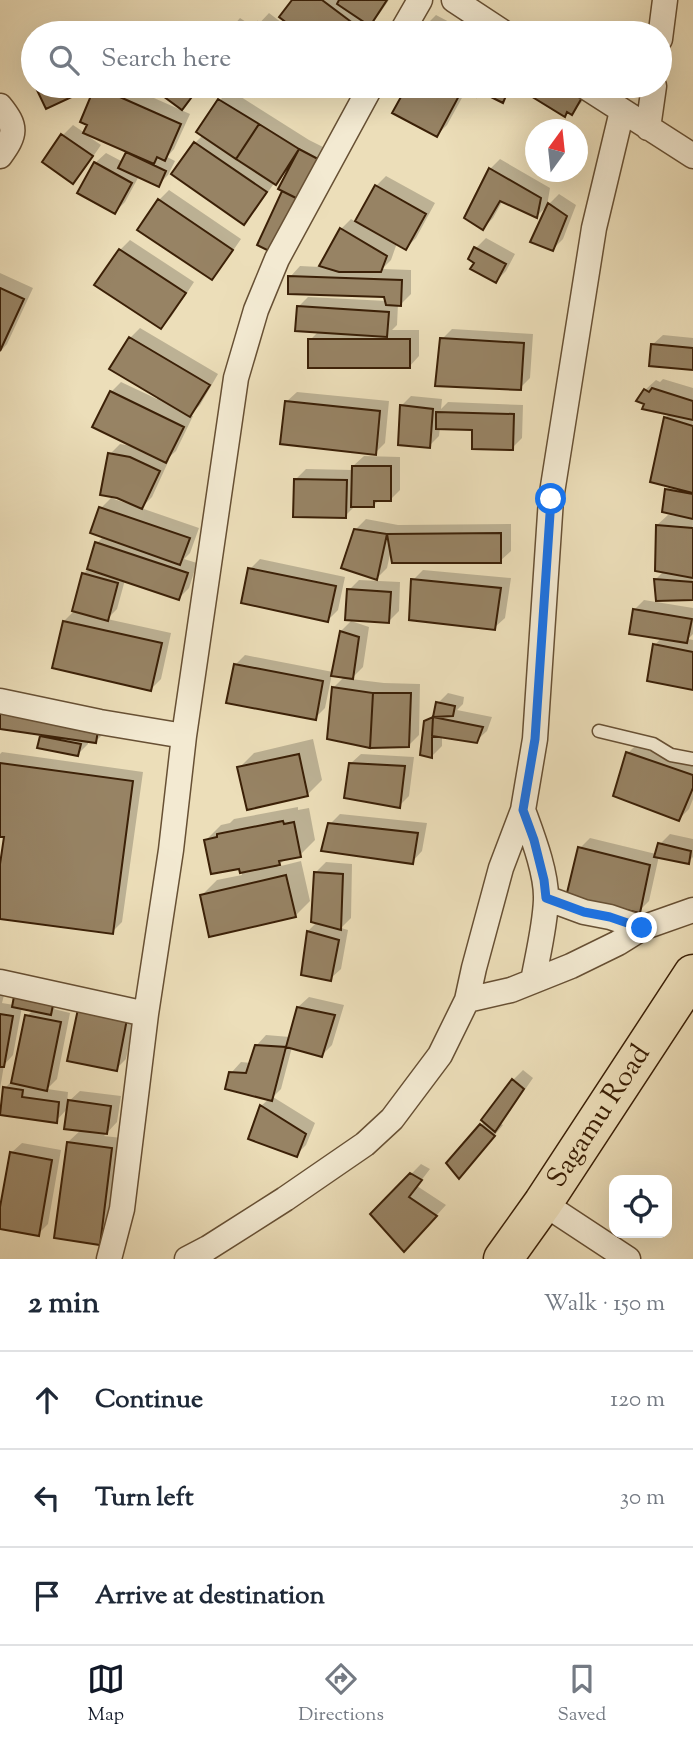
<!DOCTYPE html>
<html lang="en">
<head>
<meta charset="utf-8">
<style>
	body { margin:0; font-family:"Sorts Mill Goudy",serif; background:#f2f2f3; color:#1f2937 }
	.controls { position:absolute; right:21px; bottom:21px; display:grid; overflow:hidden; border-radius:14px; box-shadow:0 7px 28px #0002 }
	.controls button { width:63px; height:63px; display:grid; place-items:center; padding:0; border:0; border-bottom:2px solid #e0e1e3; background:#fff; color:#1f2937; font:35px sans-serif }
	.compass { position:absolute; left:525px; top:119px; width:63px; height:63px; border-radius:50%; background:#fff; box-shadow:0 7px 28px #0002; rotate:15deg }
	.stop { position:absolute; width:21px; height:21px; margin:-16px; border:5px solid #1a73e8; border-radius:50%; background:#fff }
	.stop.end { background:#1a73e8; border-color:#fff; box-shadow:0 2px 7px #0008 }
	.list { margin:0; padding:0; list-style:none }
	h2 { display:flex; justify-content:space-between; align-items:center; height:91px; margin:0; padding:0 28px; font-size:30px }
	h2 small { font-size:23px; font-weight:400; color:#747a83 }
	.list li { display:grid; grid-template-columns:46px 1fr auto; gap:21px; align-items:center; box-sizing:border-box; height:98px; padding:0 28px; border-top:2px solid #e0e1e3 }
	.list b { display:block; font-size:26px; white-space:nowrap }
	.list em { font-size:23px; font-style:normal; color:#747a83 }
	.icon { flex:none; width:38px; height:38px; fill:none; stroke:currentColor; stroke-width:2; stroke-linecap:round; stroke-linejoin:round }
	.map { position:relative; flex:none; width:693px; height:1259px; overflow:hidden }
	.search { position:absolute; background:#fff; box-shadow:0 7px 28px #0002; left:21px; right:21px; top:21px; height:77px; display:flex; align-items:center; gap:18px; box-sizing:border-box; padding:0 24px; border-radius:38px; color:#747a83; font-size:26px }
	.sheet { height:385px; background:#fff }
	nav { display:flex; justify-content:space-around; align-items:center; box-sizing:border-box; height:98px; border-top:2px solid #e0e1e3; background:#fff; font-size:19px; color:#747a83 }
	nav a { display:grid; justify-items:center; gap:4px }
	nav .on { color:#111827 }
	.map>svg:first-child { display:block }
	.shadow { fill:#0003 }
	.building { fill:#978364; stroke:#3b2007; stroke-width:2 }
	.lines { fill:none; stroke-linecap:round; stroke-linejoin:round }
	.service-casing { stroke:#675034; stroke-width:15 }
	.minor-casing { stroke:#675034; stroke-width:27 }
	.trunk-casing { stroke:#3b2007; stroke-width:41 }
	.service { stroke:#f3ead2; stroke-width:12 }
	.minor { stroke:#f3ead2; stroke-width:24 }
	.trunk { stroke:#ecdeb9; stroke-width:38 }
	.route { stroke:#1a73e8; stroke-width:9 }
	.labels { text-anchor:middle; dominant-baseline:central; stroke-width:6; stroke-linejoin:round; paint-order:stroke }
	.street-label { font-size:28px; fill:#3b2007; stroke:#f3ead2 }
</style>
</head>
<body>
<div class="map">
<svg width="693" height="1259" viewBox="0 0 693 1259">
	<rect width="100%" height="100%" fill="#ecdeb9"/>
	<filter id="stains"><feTurbulence type="fractalNoise" baseFrequency=".00286" numOctaves="4"/><feColorMatrix values="0 0 0 0 .2 0 0 0 0 .09 0 0 0 0 .02 0 0 0 .5 -.17"/></filter>
	<radialGradient id="worn" r=".72"><stop offset=".6" stop-color="#630" stop-opacity="0"/><stop offset="1" stop-color="#630" stop-opacity=".3"/></radialGradient>
	<path class="shadow" d="M294 0H389L380 13 373 21 378 25 372 33H303L281 17Z
		M269 13 295 33H227L240 18 255 28Z
		M436 15 470 33H421L426 25Z
		M37 86H83L75 93 47 106Z
		M98 86H127L190 114 174 149 167 157 175 161 168 175 158 185 139 176 125 202 115 212 95 163 106 153 123 162 128 151 85 134 101 145 83 171 73 181 44 161 63 135 73 125 85 133 89 124Z
		M156 86H201L182 108 155 87Z
		M409 86H515L513 91 503 101 481 90 476 94 468 87 447 125 437 135 395 112Z
		M526 86H592L581 103 571 113 568 111 564 115 524 89Z
		M230 90 309 140 327 149 283 240 284 191 290 168 275 182 254 212 244 222 195 143 203 135 199 132 220 100Z
		M500 159 550 188 547 206 537 216 503 200 493 218 483 228 490 169Z
		M386 176 435 203 416 238 406 248 397 243 391 260 382 269 411 270V294L401 304H398L397 325 392 330H419V356L409 367 310 340 319 331 298 307 308 297 387 301 385 295 290 277 300 266 320 267 341 229 351 219 356 222 376 186Z
		M169 190 241 239 221 268 211 278 159 200Z
		M559 194 576 205 563 239 553 249 549 204Z
		M486 238 515 254 506 271 496 281 476 262V248Z
		M130 240 194 282 171 317 161 327 120 250Z
		M0 273 33 288 7 344 0 352Z
		M140 328 218 374 200 405 190 415 193 416 176 451 167 459 169 460 152 497 141 508 199 528 190 553 184 559 197 563 189 588 179 598 125 580 117 609 107 619 171 633 161 679 151 689 64 621 75 610 83 574 88 569 97 543 104 536 101 508 111 498 129 504 130 502 110 454 120 444 132 446 111 392 121 382 157 399 158 396 130 338Z
		M452 329 533 334 530 378 520 388 442 339Z
		M663 335 693 338V369L652 345Z
		M663 379 693 388V599L656 579 664 571 657 525 668 515 680 516V514L666 490 670 486 665 418 670 413 645 390 656 380 660 382Z
		M297 392 389 401 385 443 375 453 286 402Z
		M411 396 442 399 441 409 448 402 523 405 522 438 512 448 474 428 440 427 439 436 429 446 401 406Z
		M364 456 400 457V490L390 500H379L374 505H356L345 516 296 479 306 469 353 470V466Z
		M366 519 398 525 511 524V551L500 561 391 550 387 568 377 578 355 530Z
		M260 559 345 577 338 610 328 620 250 569Z
		M423 570 511 578 505 618 494 628 413 580Z
		M359 580 400 582 399 611 389 621 349 590Z
		M644 600 693 608V634L688 639 693 640V688L655 645 662 637 634 610Z
		M351 621 369 627 363 667 351 679 384 683 420 684 419 735 409 745 333 688 345 676 332 674 325 708 315 718 235 665 245 655 333 672 341 631Z
		M448 693 464 697 463 704 457 710 492 717 487 731 476 741 442 736V746L432 756 426 722 436 712 438 703Z
		M0 727 106 731 96 741 89 740 88 744 78 754 39 746 42 735Z
		M313 739 322 780 307 795 239 768 254 753Z
		M638 743 693 762V799L689 809 679 819 628 753Z
		M2 752 143 772 122 922 112 932 0 917V877L6 836 0 835V754Z
		M361 754 414 757 409 796 399 806 350 764Z
		M298 807V810L309 808 315 840 300 855 286 858 277 867 301 861 310 901 295 916 202 895 217 880 242 875 241 866 206 840 221 825 230 823 234 819Z
		M340 814 427 823 422 851 412 862 330 824Z
		M670 834 693 839V857L688 862 659 856 649 901 639 911 580 848 590 838 656 854 660 844Z
		M326 862 352 864 351 918 341 928 348 930 341 969 330 979 303 974 308 931 317 922 316 872Z
		M0 985 6 987 2 1003 14 1005 61 1003 54 1009 70 1013 57 1079 47 1089 68 1092 67 1103 80 1091 121 1096 117 1122 104 1136 122 1138 109 1233 99 1243 68 1142 82 1129 68 1108 56 1121 5 1088 14 1079 27 1016 33 1010 22 1007 13 1055 4 1065 0 1089Z
		M309 997 344 1005 332 1045 322 1055 292 1047 281 1089 273 1097 315 1123 306 1145 296 1155 261 1106 269 1099 231 1073 241 1062 251 1063 256 1046 266 1035 290 1037 298 1007Z
		M136 1009 126 1059 116 1069 69 1059Z
		M523 1070 533 1078 501 1124 503 1125 469 1166 448 1163 485 1121 513 1080Z
		M22 1143 61 1150 48 1224 38 1234 0 1227V1217L11 1153Z
		M421 1164 430 1169 417 1186 446 1205 414 1240 372 1214Z"/>
	<path class="building" d="M292 0H322L366 33H300L279 17Z
		M339 0H387L370 26 337 4Z
		M258 22 272 33H248Z
		M35 86H72L76 95 46 109Z
		M95 86 181 124 165 161 157 157 154 164 83 133 87 125 80 122Z
		M154 86H200L182 110 152 88Z
		M407 86H445L460 94 437 137 392 113Z
		M469 86H510L503 103 481 92 476 97 467 89Z
		M524 86H570L584 94 572 115 567 112 565 117 521 90Z
		M218 99 259 124 236 159 196 132Z
		M259 124 299 149 276 185 236 159Z
		M61 134 93 156 73 184 42 162Z
		M194 142 267 192 244 225 171 174Z
		M299 149 318 159 298 199 278 189Z
		M126 152 166 171 159 187 118 168Z
		M94 162 132 183 115 214 77 193Z
		M489 168 541 198 537 218 500 201 483 230 464 218Z
		M375 185 426 214 406 250 355 221Z
		M282 191 298 199 273 253 257 245Z
		M158 199 233 250 212 280 137 230Z
		M548 203 567 216 553 251 530 242Z
		M340 228 387 256 381 272H339L319 266Z
		M474 247 506 264 496 283 470 269 474 263 468 259Z
		M119 249 186 293 161 329 94 285Z
		M288 276 402 280 401 306 386 305 384 297 288 294Z
		M0 288 24 299 0 351Z
		M297 306 389 312 387 337 295 331Z
		M129 337 210 385 190 417 109 369Z
		M440 338 524 343 521 390 435 386Z
		M308 339H410V368H308Z
		M651 344 693 348V370L649 366Z
		M652 388 693 401V420L642 409 644 404 636 401 644 389 649 392Z
		M110 391 184 427 166 463 92 427Z
		M285 401 380 411 376 455 280 444Z
		M400 405 433 409 430 448 398 445Z
		M436 412 514 414 513 450 472 449V430L436 429Z
		M664 417 693 426V493L650 482Z
		M108 453 130 457 160 471 142 509 117 498 100 495Z
		M352 466H391V501H374V507H351Z
		M294 479 347 480 346 518 293 517Z
		M665 489 693 494V519L662 512Z
		M99 507 190 538 180 565 90 533Z
		M656 525 693 528V578L655 571Z
		M354 529 387 534 377 580 341 568Z
		M501 533V563H392L387 534Z
		M95 542 188 573 179 600 87 569Z
		M248 568 336 586 328 622 241 603Z
		M82 573 118 583 108 621 72 611Z
		M411 579 501 588 495 630 409 620Z
		M654 579 693 582V600L656 601Z
		M347 589 391 592 389 623 345 620Z
		M633 609 692 619 687 643 629 634Z
		M63 621 162 643 151 691 52 668Z
		M340 631 359 637 353 679 331 676Z
		M653 644 693 652V690L647 681Z
		M234 664 323 681 316 720 226 703Z
		M332 687 373 693 370 748 327 739Z
		M373 693H411L409 747 370 748Z
		M436 702 455 706 453 716 433 717Z
		M0 709 99 724 96 743 0 729Z
		M433 717 432 736V758L420 755 424 721Z
		M433 717 483 727 477 743 432 736Z
		M40 736 81 744 78 756 37 748Z
		M626 752 693 775V788L679 821 613 796Z
		M299 754 308 796 247 810 237 767Z
		M0 763 133 781 113 934 0 919V864L4 837H0Z
		M349 763 405 766 400 808 344 798Z
		M283 821 284 824 294 822 301 857 279 861 280 865 240 873 239 869 211 874 204 840 217 837V834Z
		M328 823 418 833 413 864 321 851Z
		M658 843 691 851 689 864 654 857Z
		M578 847 650 865 640 913 566 897Z
		M314 872 343 874 341 930 311 922Z
		M286 875 296 917 209 937 200 895Z
		M307 931 339 940 331 981 301 975Z
		M15 991 54 1000 51 1015 12 1007Z
		M297 1007 335 1015 322 1057 286 1047Z
		M78 1009 127 1019 117 1071 67 1061Z
		M0 1014 13 1016 4 1067H0Z
		M25 1015 61 1022 47 1091 11 1083Z
		M255 1045 286 1047 272 1101 225 1089 229 1072 246 1073Z
		M512 1079 524 1089 495 1132 481 1120Z
		M3 1087 23 1090 22 1097 59 1102 57 1123 0 1115Z
		M68 1100 111 1106 107 1134 64 1129Z
		M260 1105 306 1134 297 1157 248 1139Z
		M480 1124 495 1136 459 1179 446 1163Z
		M67 1142 112 1148 100 1245 54 1238Z
		M10 1152 52 1160 39 1236 0 1229V1207Z
		M410 1173 422 1180 409 1197 437 1216 404 1252 370 1214Z"/>
	<g class="lines">
		<defs>
			<path id="service" d="M599 731 653 744 671 755 693 759"/>
			<path id="minor" d="M454 0 504 33
				M401 33 420 0
				M660 39 665 0
				M584 86 693 156
				M0 106C17 127 16 134 0 156
				M648 128 654 86
				M0 701 100 722 184 736
				M523 810C532 835 547 873 546 900 545 926 538 954 533 981
				M546 898 584 912 610 917 642 928
				M0 982 146 1014
				M467 1000 511 990 571 966 618 943 642 928 693 910
				M543 1203 628 1259
				M109 1259 122 1209 146 1014 171 850 184 736 236 378 256 310 277 259 371 86
				M187 1259 208 1248 285 1199 365 1144 392 1119 440 1055 467 1000 474 968 501 868 523 810 535 739 551 499 594 228 622 111"/>
			<g id="trunk">
				<path id="s1" d="M503 1259 543 1203 693 974"/>
			</g>
		</defs>
		<use href="#service" class="service-casing"/>
		<use href="#minor" class="minor-casing"/>
		<use href="#trunk" class="trunk-casing"/>
		<use href="#service" class="service"/>
		<use href="#minor" class="minor"/>
		<use href="#trunk" class="trunk"/>
	</g>
	<g class="lines">
		<path class="route" d="M551 499 535 739 523 810 534 840 544 880 546 898 584 912 610 917 642 928"/>
	</g>
	<g class="labels">
		<g class="street-label">
			<text stroke="none"><textPath href="#s1" startOffset="172">Sagamu Road</textPath></text>
		</g>
	</g>
	<rect width="100%" height="100%" filter="url(#stains)"/>
	<rect width="100%" height="100%" fill="url(#worn)"/>
</svg>
<div class="controls">
<button><svg class="icon" aria-label="locate" viewBox="0 0 24 24"><circle cx="12" cy="12" r="6"/><path d="M12 2v4M12 18v4M2 12h4M18 12h4"/></svg></button>
</div>
<svg class="compass" viewBox="-18 -18 36 36"><path d="M0-13l5 13h-10z" fill="#e53935"/><path d="M0 13l5-13h-10z" fill="#747a83"/></svg>
<div class="stop" style="left:551px;top:499px"></div>
<div class="stop end" style="left:642px;top:928px"></div>
<div class="search"><svg class="icon" aria-label="search" viewBox="0 0 24 24"><circle cx="10" cy="10" r="6"/><path d="M15 15l6 6"/></svg>Search here</div>
</div>
<section class="sheet">
<h2>2 min<small>Walk · 150 m</small></h2>
<ul class="list">
<li><svg class="icon" aria-label="ahead" viewBox="0 0 24 24"><path d="M12 20V5M6 11l6-6 6 6"/></svg><div><b>Continue</b></div><em>120 m</em></li>
<li><svg class="icon" aria-label="left" viewBox="0 0 24 24"><path d="M17 20v-9H6M10 6l-5 5 5 5"/></svg><div><b>Turn left</b></div><em>30 m</em></li>
<li><svg class="icon" aria-label="arrive" viewBox="0 0 24 24"><path d="M6 21V4h12l-3 4 3 4H6"/></svg><div><b>Arrive at destination</b></div></li>
</ul>
</section>
<nav>
<a class="on"><svg class="icon" aria-label="map" viewBox="0 0 24 24"><path d="M3 6l6-2 6 2 6-2v14l-6 2-6-2-6 2zM9 4v14M15 6v14"/></svg>Map</a>
<a><svg class="icon" aria-label="directions" viewBox="0 0 24 24"><path d="M12 3l9 9-9 9-9-9zM9 14v-3h6M13 9l2 2-2 2"/></svg>Directions</a>
<a><svg class="icon" aria-label="saved" viewBox="0 0 24 24"><path d="M7 4h10v16l-5-4-5 4z"/></svg>Saved</a>
</nav>
</body>
</html>
